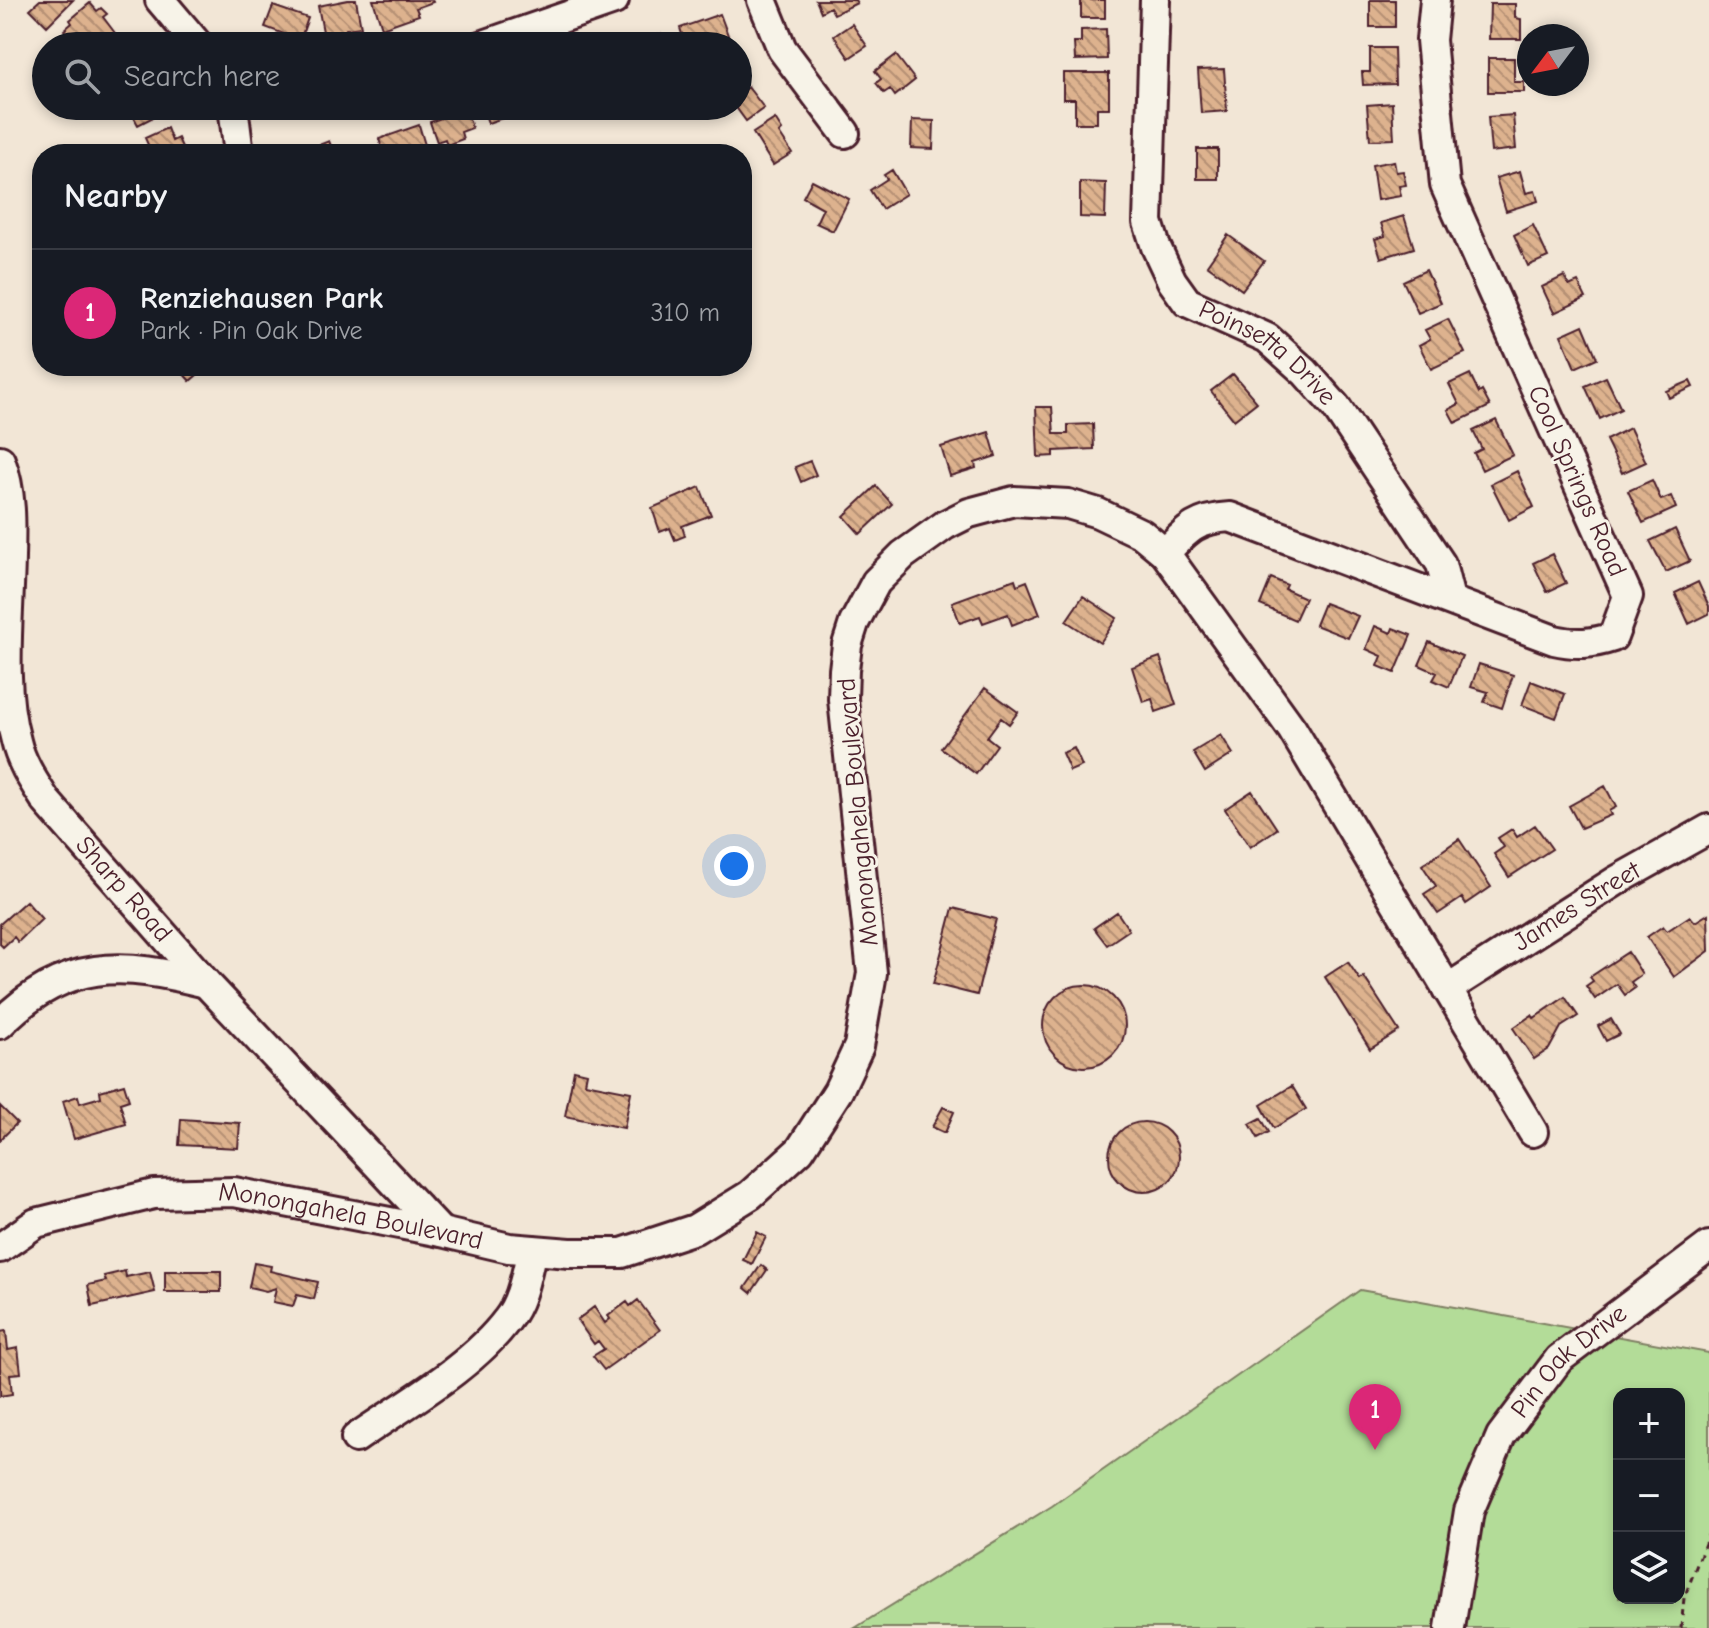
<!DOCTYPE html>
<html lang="en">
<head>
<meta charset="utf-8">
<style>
	body { margin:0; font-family:"Comic Neue",sans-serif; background:#20242c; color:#f1f3f6 }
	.controls { position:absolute; right:24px; bottom:24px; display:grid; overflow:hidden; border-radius:16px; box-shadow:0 4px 12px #0003 }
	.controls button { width:72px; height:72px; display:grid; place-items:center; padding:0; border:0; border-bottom:2px solid #363941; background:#171b24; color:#f1f3f6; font:40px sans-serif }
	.compass { position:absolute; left:1517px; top:24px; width:72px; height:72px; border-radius:50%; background:#171b24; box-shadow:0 4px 12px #0003; rotate:238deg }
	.you { position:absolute; left:734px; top:866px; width:28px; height:28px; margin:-20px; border:6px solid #fff; border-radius:50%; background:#1a73e8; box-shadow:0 0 0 12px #1a73e833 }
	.badge { display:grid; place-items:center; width:52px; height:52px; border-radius:50%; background:#db2777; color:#fff; font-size:26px; font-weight:700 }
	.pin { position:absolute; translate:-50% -66px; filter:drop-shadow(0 2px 4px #0008) }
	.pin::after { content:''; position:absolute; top:42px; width:28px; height:24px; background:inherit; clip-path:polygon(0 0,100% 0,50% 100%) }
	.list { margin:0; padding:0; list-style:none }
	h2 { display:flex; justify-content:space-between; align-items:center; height:104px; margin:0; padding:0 32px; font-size:34px }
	h2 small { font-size:26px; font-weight:400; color:#9ea1a6 }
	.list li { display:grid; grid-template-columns:52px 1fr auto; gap:24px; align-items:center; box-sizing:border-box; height:128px; padding:0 32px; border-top:2px solid #363941 }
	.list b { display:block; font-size:30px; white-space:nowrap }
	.list p { margin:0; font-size:26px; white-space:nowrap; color:#9ea1a6 }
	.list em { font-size:26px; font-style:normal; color:#9ea1a6 }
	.icon { flex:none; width:44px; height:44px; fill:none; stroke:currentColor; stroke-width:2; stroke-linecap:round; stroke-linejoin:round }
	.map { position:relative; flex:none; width:1709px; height:1628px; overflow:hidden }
	.search { position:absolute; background:#171b24; box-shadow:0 4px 12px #0003; left:32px; top:32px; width:720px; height:88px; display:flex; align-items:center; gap:20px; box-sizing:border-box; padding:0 28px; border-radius:44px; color:#9ea1a6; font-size:30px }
	.panel { position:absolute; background:#171b24; box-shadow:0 4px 12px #0003; left:32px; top:144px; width:720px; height:232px; border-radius:32px }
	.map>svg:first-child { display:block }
	.park { fill:#b3dc98; stroke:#7e7e62; stroke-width:2; fill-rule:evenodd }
	.building { fill:url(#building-back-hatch); stroke:#4a1f2b; stroke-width:2 }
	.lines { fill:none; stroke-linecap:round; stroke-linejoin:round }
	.minor-casing { stroke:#4a1f2b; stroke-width:34 }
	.path { stroke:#4a1f2b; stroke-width:3; stroke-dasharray:6 6; stroke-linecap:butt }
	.minor { stroke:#f7f3e8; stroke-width:28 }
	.labels { text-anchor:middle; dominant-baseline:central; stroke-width:6; stroke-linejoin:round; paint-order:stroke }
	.street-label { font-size:26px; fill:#4a1f2b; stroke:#f7f3e8 }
</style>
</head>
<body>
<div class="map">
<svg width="1709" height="1628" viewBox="0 0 1709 1628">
	<defs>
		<pattern id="building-back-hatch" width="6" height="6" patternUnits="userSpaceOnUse" patternTransform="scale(2)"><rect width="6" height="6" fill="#ddb28e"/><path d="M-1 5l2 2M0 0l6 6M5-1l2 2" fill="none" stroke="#b59074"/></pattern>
	</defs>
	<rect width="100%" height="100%" fill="#f2e6d6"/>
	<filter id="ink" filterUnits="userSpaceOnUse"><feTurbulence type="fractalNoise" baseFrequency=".0125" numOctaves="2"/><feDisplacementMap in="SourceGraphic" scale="16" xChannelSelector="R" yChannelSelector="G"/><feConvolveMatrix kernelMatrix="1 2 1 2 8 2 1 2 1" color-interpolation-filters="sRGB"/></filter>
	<g filter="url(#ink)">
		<path class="park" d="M1360 1290 1709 1353V1628H855L1052 1506ZM1619 1394H1679V1598H1619Z"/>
		<path class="building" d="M40 0H73L47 26 30 9Z
			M348 0H356L361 27 346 29 348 38 325 42 318 6Z
			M373 0H432L433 2 416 8 419 15 382 28Z
			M816 0H855L857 3 834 14 830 7 821 12Z
			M1081 0H1105V18H1081Z
			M1370 0H1395V27H1370Z
			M90 3 97 11 101 8 107 14 103 17 115 33 99 46H90L84 39 76 45 64 30 72 23 70 20Z
			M1490 4H1515V18L1521 19V39H1489Z
			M273 6 308 18 300 40 265 27Z
			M720 14 729 38 705 46H686L680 28Z
			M852 24 867 46 849 58 834 36Z
			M1106 29 1107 59 1075 60 1074 42H1081V30Z
			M661 34 665 45 670 44 671 46H628Z
			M1370 48H1394L1395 84 1363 85 1362 72H1370Z
			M896 55 915 80 895 96 890 89 884 93 876 83 881 79 875 71Z
			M1488 58H1514V82H1524V92H1488Z
			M1224 69 1227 111 1201 113 1198 70Z
			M1063 73H1109V108H1097V123H1075V99H1063Z
			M748 87 764 108 746 121 735 106H738V95Z
			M1392 103 1394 139 1370 140 1367 105Z
			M128 106H160L163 112 138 125Z
			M482 106H525L526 110 488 123Z
			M466 109 472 128 461 132 463 139 447 145 445 139 437 142 430 122Z
			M1513 115 1516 149 1491 152 1488 117Z
			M775 119 782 130 779 133 792 153 773 165 753 133Z
			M912 120 934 121 933 149 911 148Z
			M419 125 425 145 397 154H384L379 139Z
			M167 128 172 141 178 138 185 154H140L150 149 145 138Z
			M329 141 334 153 341 151 342 154H296Z
			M1197 149H1218V179H1197Z
			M1394 161 1396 172 1403 171 1406 185 1399 186 1401 196 1377 200 1372 165Z
			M892 170 906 194 882 209 870 190 887 179 884 175Z
			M1520 171 1526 193 1535 191 1538 201 1506 211 1496 178Z
			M812 180 849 199 833 231 816 223 823 208 803 197Z
			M1080 182 1106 183 1105 218 1080 217Z
			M1404 216 1414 248 1381 258 1375 239 1385 236 1381 223Z
			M1533 225 1548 257 1528 266 1514 235Z
			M1228 235 1264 261 1242 290 1207 265Z
			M1426 270 1441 303 1418 313 1403 281Z
			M1564 276 1569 286 1578 282 1586 298 1554 313 1542 287Z
			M1448 319 1465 353 1431 369 1419 345 1430 339 1425 330Z
			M1583 325 1597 358 1575 368 1561 335Z
			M184 366H201L204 369 190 381 180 370Z
			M1233 374 1257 402 1234 420 1211 391Z
			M1470 374 1479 393 1482 391 1490 406 1455 423 1448 410 1459 404 1449 384Z
			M1606 377 1621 409 1600 419 1585 386Z
			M1690 381 1693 387 1669 398 1666 391Z
			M1036 407H1052L1054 434H1068V425L1093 424 1094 449 1054 451V456L1038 457Z
			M1496 420 1513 455 1482 470 1474 453 1482 449 1473 431Z
			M1630 428 1646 462 1622 473 1606 440Z
			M989 432 996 456 975 463 976 468 950 476 941 447Z
			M810 461 816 475 801 482 795 467Z
			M1517 471 1534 507 1509 520 1491 484Z
			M1652 480 1661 500 1671 496 1676 508 1643 523 1628 491Z
			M876 486 892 504 860 534 844 516Z
			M700 487 711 515 682 526 685 536 675 540 670 528 660 532 652 508Z
			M1675 529 1690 561 1666 572 1650 541Z
			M1552 554 1566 583 1547 592 1533 563Z
			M1271 578 1287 585 1285 589 1305 598 1295 620 1260 605Z
			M1015 579 1017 585 1027 581 1040 614 1012 625 1008 614 983 623 980 616 960 623 952 602Z
			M1698 582 1709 606V614L1689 624 1675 593Z
			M1083 596 1117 618 1100 643 1066 621Z
			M1324 603 1358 616 1348 638 1315 625Z
			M1375 626 1391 633 1393 628 1411 635 1395 673 1378 666 1382 656 1366 649Z
			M1429 642 1462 656 1449 687 1433 680 1437 673 1419 665Z
			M1160 657 1176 705 1156 712 1152 699 1143 702 1132 667Z
			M1479 664 1513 675 1502 708 1484 702 1488 692 1471 687Z
			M1531 681 1565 694 1556 718 1522 705Z
			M985 688 1018 712 1009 724 1001 718 987 737 997 745 976 774 941 748Z
			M1221 735 1233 754 1205 772 1193 752Z
			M1074 748 1082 766 1070 771 1062 753Z
			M1605 786 1616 807 1609 811 1611 815 1581 828 1569 806Z
			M1252 791 1277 829 1250 847 1225 809Z
			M1535 825 1552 849 1509 877 1494 854 1504 847 1498 838 1512 829 1517 837Z
			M1459 839 1491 887 1466 904 1462 898 1438 914 1424 894 1436 886 1422 865Z
			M26 901 42 919 18 942 14 937 3 947 0 944V924Z
			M953 908 996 919 977 995 933 984Z
			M1117 912 1129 930 1107 945 1094 928Z
			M1708 914 1709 951 1674 977 1647 937 1663 926 1667 931 1690 916 1695 922Z
			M1628 952 1642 974 1631 982 1635 988 1625 995 1617 984 1595 999 1586 986 1593 981 1590 977Z
			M1348 962 1360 980 1364 977 1399 1031 1370 1049 1325 977Z
			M1043 1026a41 41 0 1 1 82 0a41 41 0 1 1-82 0Z
			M1565 997 1578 1016 1561 1027 1549 1049 1534 1059 1513 1028 1532 1015 1534 1018Z
			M1611 1019 1620 1034 1606 1041 1598 1026Z
			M574 1070 587 1073 585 1083 631 1092 624 1128 565 1116Z
			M124 1084 129 1100 120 1103 126 1124 74 1139 63 1101 78 1096 80 1103 101 1097 100 1091Z
			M1292 1086 1306 1109 1274 1128 1261 1105Z
			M0 1106 17 1123 0 1140Z
			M943 1107 954 1112 945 1133 932 1127Z
			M1261 1118 1269 1132 1258 1138 1250 1124Z
			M181 1119 240 1123 238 1148 179 1145Z
			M1109 1157a35 35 0 1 1 70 0a35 35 0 1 1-70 0Z
			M757 1232 766 1237 752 1264 743 1260Z
			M254 1263 271 1266 270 1271 318 1282 314 1299 297 1295 293 1306 273 1302 276 1288 266 1291 249 1287Z
			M761 1265 767 1270 751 1293 745 1288Z
			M125 1271 126 1277 150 1272 155 1292 92 1306 88 1285 106 1281 104 1276Z
			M165 1271H221V1292H165Z
			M638 1300 660 1330 604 1370 593 1356 604 1349 598 1341 594 1344 577 1320 594 1307 605 1323 610 1319 608 1316 627 1302 630 1306Z
			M6 1331 8 1350 18 1348 21 1373 10 1374 12 1394 0 1396V1332Z"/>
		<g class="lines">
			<defs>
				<g id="minor">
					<path d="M160 0 199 46"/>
					<path d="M762 0 782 49 845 133"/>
					<path id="s1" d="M1155 0 1148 222 1156 247 1172 281 1187 302 1267 338 1305 372 1336 407 1441 564 1450 599"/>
					<path d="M481 46 614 0"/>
					<path d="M233 106 239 154"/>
					<path id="s2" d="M0 460C12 491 11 525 10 557 9 616 0 685 16 741 21 763 34 782 46 801L206 983 441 1232"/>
					<path d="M1165 553C1187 530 1196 519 1230 517L1554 640C1576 645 1592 644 1613 637L1628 596 1445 185 1431 40 1435 0"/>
					<path id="s3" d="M1447 989 1616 881 1709 829"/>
					<path d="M0 1024C64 958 123 962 206 983"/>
					<path id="s4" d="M0 1248 36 1223 154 1194 234 1192 441 1232 509 1248 570 1253H622L695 1229 750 1195 800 1150 838 1091 859 1046 872 973 843 699 844 670 847 645 854 623 876 582 903 555 945 525 969 513 1014 501 1068 504 1098 513 1142 534 1165 553 1292 729 1533 1132"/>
					<path d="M356 1438C405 1404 471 1368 507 1320 523 1300 526 1273 532 1250"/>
					<path id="s5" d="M1450 1628 1469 1511 1501 1436 1559 1359 1709 1246"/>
				</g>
			</defs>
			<use href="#minor" class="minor-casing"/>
			<path class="path" d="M1681 1628 1684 1598 1709 1533"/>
			<use href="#minor" class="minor"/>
		</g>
	</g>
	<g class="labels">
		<g class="street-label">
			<text stroke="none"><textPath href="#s1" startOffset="408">Poinsetta Drive</textPath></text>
			<text transform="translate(1577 481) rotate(66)">Cool Springs Road</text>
			<text transform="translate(858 812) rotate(-95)">Monongahela Boulevard</text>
			<text stroke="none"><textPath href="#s2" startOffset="468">Sharp Road</textPath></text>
			<text stroke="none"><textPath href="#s3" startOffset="154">James Street</textPath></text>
			<text stroke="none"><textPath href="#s4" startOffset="364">Monongahela Boulevard</textPath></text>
			<text stroke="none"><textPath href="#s5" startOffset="302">Pin Oak Drive</textPath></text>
		</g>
	</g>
</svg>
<div class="controls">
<button>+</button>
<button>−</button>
<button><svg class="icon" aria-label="layers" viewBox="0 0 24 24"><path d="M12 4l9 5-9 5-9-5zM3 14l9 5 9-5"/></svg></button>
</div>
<svg class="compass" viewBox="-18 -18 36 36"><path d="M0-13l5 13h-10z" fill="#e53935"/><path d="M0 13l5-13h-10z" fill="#9ea1a6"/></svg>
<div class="you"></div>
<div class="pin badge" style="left:1375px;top:1450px">1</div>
<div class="search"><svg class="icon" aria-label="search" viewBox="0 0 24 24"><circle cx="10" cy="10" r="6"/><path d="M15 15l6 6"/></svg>Search here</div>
<section class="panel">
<h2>Nearby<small></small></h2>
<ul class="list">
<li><span class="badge">1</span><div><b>Renziehausen Park</b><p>Park · Pin Oak Drive</p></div><em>310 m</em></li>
</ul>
</section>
</div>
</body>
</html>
